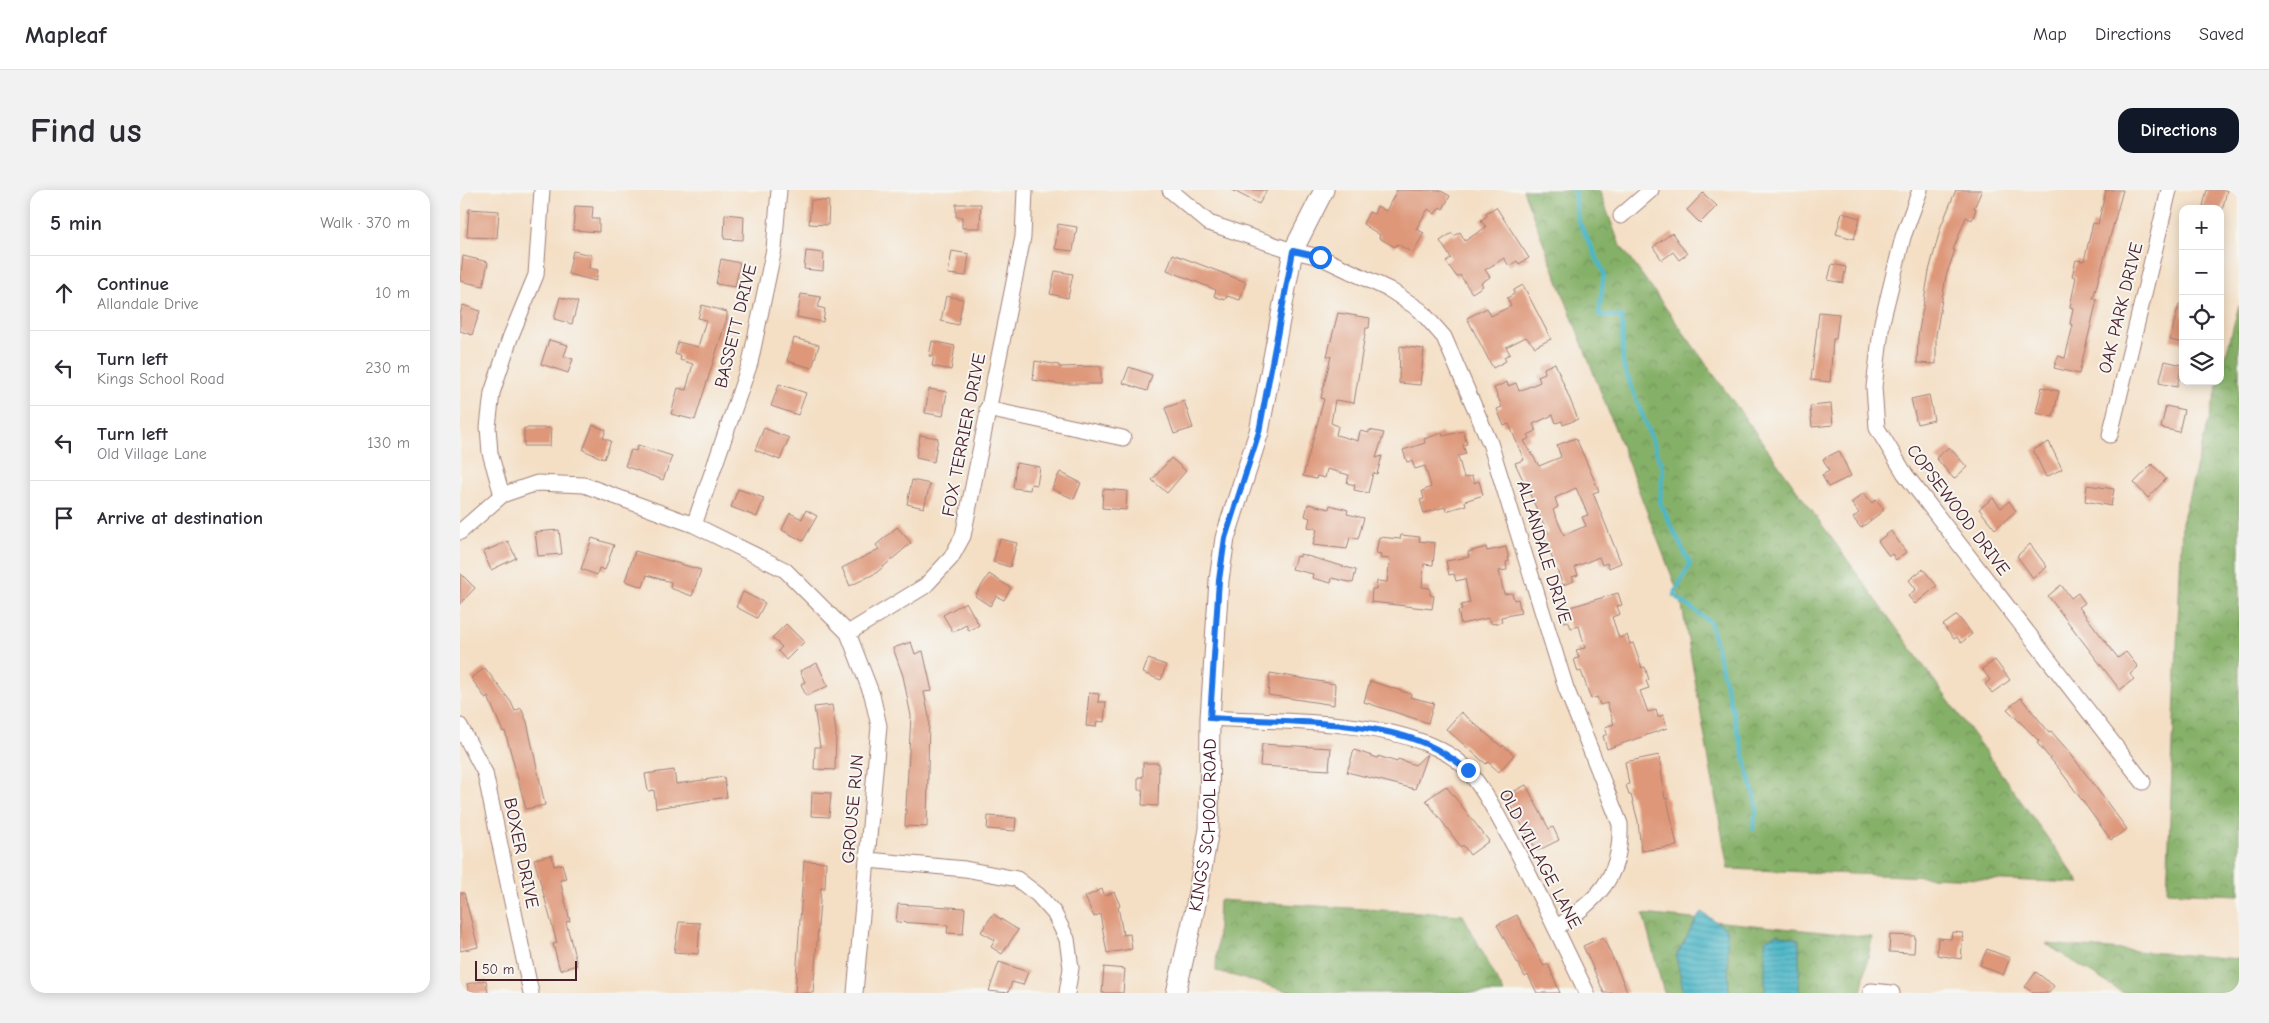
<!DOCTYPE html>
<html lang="en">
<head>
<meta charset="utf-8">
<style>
	body { margin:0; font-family:"Comic Neue",sans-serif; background:#f2f2f3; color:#2b2b33 }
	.controls { position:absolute; right:15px; top:15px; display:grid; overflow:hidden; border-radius:10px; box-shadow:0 2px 12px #0003 }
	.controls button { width:45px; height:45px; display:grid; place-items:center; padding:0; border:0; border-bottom:1px solid #e1e1e2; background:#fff; color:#2b2b33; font:25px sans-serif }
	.scale { position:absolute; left:15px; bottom:12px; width:102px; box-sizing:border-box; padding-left:5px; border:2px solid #4a1f2b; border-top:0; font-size:14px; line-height:18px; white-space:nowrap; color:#4a1f2b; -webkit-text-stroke:4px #f6f6f2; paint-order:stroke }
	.stop { position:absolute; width:15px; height:15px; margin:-11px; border:4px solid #1a73e8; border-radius:50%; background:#fff }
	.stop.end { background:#1a73e8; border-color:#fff; box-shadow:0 1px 5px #0008 }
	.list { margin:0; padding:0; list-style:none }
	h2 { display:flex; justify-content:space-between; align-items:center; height:65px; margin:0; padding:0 20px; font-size:21px }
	h2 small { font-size:16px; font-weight:400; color:#7c7c81 }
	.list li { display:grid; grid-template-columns:32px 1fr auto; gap:15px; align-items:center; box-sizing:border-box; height:75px; padding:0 20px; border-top:1px solid #e1e1e2 }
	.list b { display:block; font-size:19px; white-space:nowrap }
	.list p { margin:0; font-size:16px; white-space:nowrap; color:#7c7c81 }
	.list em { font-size:16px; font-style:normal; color:#7c7c81 }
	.icon { flex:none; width:28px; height:28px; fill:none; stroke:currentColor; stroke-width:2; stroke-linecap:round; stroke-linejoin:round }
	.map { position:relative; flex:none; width:1779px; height:803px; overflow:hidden; border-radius:15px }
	header { display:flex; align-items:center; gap:30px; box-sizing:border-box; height:70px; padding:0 25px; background:#fff; border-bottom:1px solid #e1e1e2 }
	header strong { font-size:24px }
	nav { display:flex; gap:28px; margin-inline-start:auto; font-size:18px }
	.intro { display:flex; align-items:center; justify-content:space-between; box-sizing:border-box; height:120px; padding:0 30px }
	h1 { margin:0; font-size:35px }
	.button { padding:12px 22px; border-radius:15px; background:#111827; color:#fff; font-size:18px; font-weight:700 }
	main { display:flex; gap:30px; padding:0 30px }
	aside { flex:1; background:#fff; border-radius:15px; box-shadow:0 2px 12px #0003 }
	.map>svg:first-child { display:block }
	.forest { fill:url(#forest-crowns); stroke:#68684a }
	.water { fill:url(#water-rules); stroke:#4b6b7a }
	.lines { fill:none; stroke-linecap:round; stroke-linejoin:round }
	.stream { stroke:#4cb7c8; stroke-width:4.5 }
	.building { fill:#de9779; fill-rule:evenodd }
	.minor-casing { stroke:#9f7f78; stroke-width:17 }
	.tertiary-casing { stroke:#9f7f78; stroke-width:21 }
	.minor { stroke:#fff; stroke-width:15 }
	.tertiary { stroke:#fff; stroke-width:19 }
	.route { stroke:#1a73e8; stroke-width:6 }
	.labels { text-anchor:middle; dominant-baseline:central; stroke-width:4; stroke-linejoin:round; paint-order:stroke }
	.street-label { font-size:18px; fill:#4a1f2b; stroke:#f6f6f2 }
</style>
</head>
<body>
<header>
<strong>Mapleaf</strong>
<nav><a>Map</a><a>Directions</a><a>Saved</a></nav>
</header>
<div class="intro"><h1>Find us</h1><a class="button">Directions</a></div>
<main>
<aside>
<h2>5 min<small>Walk · 370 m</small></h2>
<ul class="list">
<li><svg class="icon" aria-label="ahead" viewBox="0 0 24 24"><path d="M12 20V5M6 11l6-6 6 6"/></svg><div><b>Continue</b><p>Allandale Drive</p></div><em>10 m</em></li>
<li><svg class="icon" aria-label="left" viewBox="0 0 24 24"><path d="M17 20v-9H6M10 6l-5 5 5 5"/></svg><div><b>Turn left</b><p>Kings School Road</p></div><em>230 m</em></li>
<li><svg class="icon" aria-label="left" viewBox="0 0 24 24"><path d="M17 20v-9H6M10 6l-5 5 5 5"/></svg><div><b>Turn left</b><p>Old Village Lane</p></div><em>130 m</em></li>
<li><svg class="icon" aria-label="arrive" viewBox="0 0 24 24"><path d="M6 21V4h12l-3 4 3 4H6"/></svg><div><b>Arrive at destination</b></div></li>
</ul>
</aside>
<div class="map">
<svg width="1779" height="803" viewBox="0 0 1779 803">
	<defs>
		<pattern id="forest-crowns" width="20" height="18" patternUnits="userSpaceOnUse" patternTransform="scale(1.25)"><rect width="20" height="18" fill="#85b068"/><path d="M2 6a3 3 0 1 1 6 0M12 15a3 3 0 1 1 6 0" fill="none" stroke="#6f8f56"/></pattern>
		<pattern id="water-rules" width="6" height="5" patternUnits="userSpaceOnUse" patternTransform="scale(1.25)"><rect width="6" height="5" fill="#4cb7c8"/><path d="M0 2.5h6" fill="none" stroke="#4194a3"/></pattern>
	</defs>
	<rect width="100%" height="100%" fill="#f6f6f2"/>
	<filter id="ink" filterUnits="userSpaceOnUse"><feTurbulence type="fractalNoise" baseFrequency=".02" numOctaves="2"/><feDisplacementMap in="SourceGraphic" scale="10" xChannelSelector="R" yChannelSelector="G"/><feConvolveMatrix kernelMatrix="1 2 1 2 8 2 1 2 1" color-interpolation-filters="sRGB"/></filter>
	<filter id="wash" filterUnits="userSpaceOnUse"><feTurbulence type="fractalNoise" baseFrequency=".0096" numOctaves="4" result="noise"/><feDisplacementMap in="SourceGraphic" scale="20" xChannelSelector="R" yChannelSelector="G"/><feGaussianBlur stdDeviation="1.12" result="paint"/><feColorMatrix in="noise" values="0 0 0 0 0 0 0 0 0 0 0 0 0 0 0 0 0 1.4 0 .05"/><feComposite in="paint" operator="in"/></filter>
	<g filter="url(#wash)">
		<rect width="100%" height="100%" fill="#f4dfc5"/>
		<path class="forest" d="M1063 0H1139L1159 53 1620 693 1268 679 1221 410Z
			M1779 115V705L1707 702 1722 332Z
			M759 710 1003 725 1044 803H835L756 781Z
			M1183 724 1412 747 1401 803H1204Z
			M1586 754 1779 769V803H1663Z"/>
		<path class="water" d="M1241 722 1267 739 1269 803H1224L1216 766Z
			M1317 744 1339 750V803H1305V750Z"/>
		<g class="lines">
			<path class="stream" d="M1114 0 1118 30 1144 83 1139 125 1162 127 1163 175 1203 279 1200 313 1230 374 1214 405 1250 432 1297 617 1293 639"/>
		</g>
		<g id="blocks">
			<path class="building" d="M772 0H807L799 14Z
				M937 0H979L990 6 983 19 980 17 975 24 968 19 956 39 964 43 953 63 937 54 935 57 919 48 920 45 903 34 909 22 914 24 917 16 926 21Z
				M1496 0H1522L1514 18 1516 19 1512 30 1506 27 1493 60H1495L1486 86 1476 145V174L1457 173 1458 147 1469 81 1481 36Z
				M1646 0H1663L1633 109 1637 110 1619 184 1594 178 1598 166 1605 168 1613 135 1610 134 1613 118 1610 117 1616 87 1612 86 1616 70 1624 71 1633 33 1638 34Z
				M1747 0H1767L1762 21 1760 19 1743 16Z
				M1243 3 1257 16 1240 33 1227 20Z
				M351 10 369 11 368 35 349 34Z
				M496 14H521L520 38H502V27H496Z
				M115 16 133 17 132 29H139V42L113 40Z
				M1036 17 1069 68 1059 74 1057 71 1049 76 1044 68 1025 80 1030 87 1021 93 1023 96 1012 103 1000 85 997 87 986 72 991 68 980 51 992 43 994 46 1000 42 1005 51 1026 37 1021 30 1027 26 1026 23Z
				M9 19 39 21 37 48 7 47Z
				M1382 23 1400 28 1394 49 1376 44Z
				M265 24 284 26 283 50 264 49Z
				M598 34 617 37 613 61 595 59Z
				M1212 43 1227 64 1219 70 1213 62 1202 70 1193 57Z
				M113 61 131 65 129 78 138 80 136 91 108 84Z
				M346 61 364 63 363 81 344 79Z
				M492 61 509 64 506 86 488 84Z
				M713 64 786 92 780 110 767 106 765 110 754 106 756 100 707 80Z
				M3 66 28 72 23 96 0 91Z
				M261 69 280 73 275 97 256 94Z
				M1372 74 1386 77 1383 93 1368 90Z
				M595 81 613 84 608 108 590 104Z
				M1063 95 1091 149 1075 157 1066 147 1046 157 1050 164 1044 167 1046 171 1033 178 1007 128 1027 118 1031 126 1051 116 1047 108 1054 104V100Z
				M341 104 361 107 358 117 365 119 363 132 337 127Z
				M486 106 503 109 498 135 481 131Z
				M100 107 118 112 112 134 94 129Z
				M1719 114H1723V153L1710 150Z
				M3 115 20 121 12 145 0 141V124Z
				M242 115 267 122V128L235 230 211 224 218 198 226 200 233 174 220 170 221 166 215 164 218 152 238 157 246 130 238 128Z
				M1359 122 1379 124 1376 149H1373L1370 192 1351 190Z
				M878 123 910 128 909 138H906L894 213 875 210 871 233 878 236 876 245 898 251 900 241 909 243V240L924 243 916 268 922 266 917 284 913 283 908 303 894 300 895 295 887 293 889 285 867 279 865 288 857 286 856 289 843 286 864 209 861 208 871 166H867Z
				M334 148 359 155 352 178 327 171Z
				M89 150 108 155 104 166 113 169 108 183 81 174Z
				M472 151 495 156 491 180 472 176 474 166H469Z
				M940 156 964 159 960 195 939 193Z
				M575 171 599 175V177L641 176V194H599L573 190Z
				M1705 171 1722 175 1717 197 1699 193Z
				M1095 173 1118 229 1103 235 1102 231 1096 233 1093 225 1073 234 1076 241 1068 245 1070 248 1064 251 1079 276 1101 267 1097 255 1116 248 1139 301 1133 303 1161 373 1149 378 1147 373 1142 375 1139 367 1115 377 1118 385 1112 387 1114 391 1103 395 1083 345 1088 343 1055 273 1064 270 1049 234 1044 236 1037 219 1042 217 1034 198 1047 192 1048 196 1056 193 1059 201 1080 192 1078 186 1085 183 1084 178ZM1116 298 1128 325 1122 327 1126 336 1104 345 1093 320 1098 317 1095 308Z
				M669 177 692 185 687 201 663 193Z
				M319 194 346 203 338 225 311 216Z
				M1582 197 1599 201 1593 227 1576 223Z
				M469 199 487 202 483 226 465 223Z
				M1469 205 1474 230 1457 234 1451 209Z
				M724 211 733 238 714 244 705 218Z
				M1371 214 1373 235 1352 237 1350 216Z
				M1706 216 1724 220 1719 242 1701 238Z
				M133 235 146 240 143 248 151 251 144 269 123 260Z
				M64 238H91L90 256H64Z
				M304 238 329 248 320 270 295 260Z
				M1003 241 1007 254 1003 255 1006 264 998 266 1004 288 1012 286 1014 293 1019 291 1023 305 1005 311 1006 315 986 321 985 317 964 323 960 310 964 309 962 301 971 297 965 276 955 279 952 271 947 272 943 260 965 253 964 249 982 243 983 246Z
				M460 245 478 248 474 272 456 268Z
				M1589 252 1602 279 1586 287 1573 260Z
				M178 255 212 266 203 290 165 276 171 260 176 261Z
				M1489 257 1507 277 1494 289 1476 268Z
				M1379 261 1391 286 1368 297 1362 285 1369 281 1363 269Z
				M711 268 726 281 707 303 692 290Z
				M556 273 580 277 577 295 571 294 570 300 553 298Z
				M1692 274 1706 289 1688 308 1674 293Z
				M600 282 621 293 614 309 592 299Z
				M452 290 470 294 464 318 447 314Z
				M1627 295 1654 299 1651 316 1625 311Z
				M278 299 304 308 297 327 271 317Z
				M643 299 667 301 666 320 642 318Z
				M1404 303 1412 313 1416 310 1424 320 1401 338 1393 328 1399 323 1391 313Z
				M1533 308 1541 318 1549 311 1556 321 1535 339 1519 319Z
				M848 314 869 319 870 315 888 320 887 324 904 328 898 349 890 347 887 359 853 355 857 339 848 337 850 328 845 326Z
				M346 320 357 326 343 351 322 340 330 323 342 329Z
				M437 337 451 353 416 383 390 396 382 378 419 359 416 355Z
				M99 340 102 364 78 366 75 342Z
				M1431 341 1446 362 1436 370 1432 364 1429 366 1418 351Z
				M941 345 960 347 959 351 975 353 973 375 964 374 962 397 970 398V405L974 406 972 419 911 412 912 399H916L917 391 927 392 930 369 920 368 921 364 916 363 919 347 940 349Z
				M132 348 154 355 145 380 139 378 137 385 121 379Z
				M540 349 557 353 550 377 533 372Z
				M48 351 56 368 31 380 23 362Z
				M1570 354 1587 377 1573 388 1557 366Z
				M1026 357 1027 361 1046 357 1049 371 1046 372 1047 380 1039 381 1044 404 1052 403 1054 410 1058 409 1061 423 1041 427 1042 432 1032 434 1029 428 1001 434 998 421 1002 420 1001 415 1010 413 1005 389 996 391 994 384 989 385 986 371 1009 367 1008 362Z
				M175 361 241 380 232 406 210 398 211 392 187 385 183 397 165 391Z
				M840 364 896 380 893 393 872 388 871 393 852 388 853 384 832 379 836 366 840 367Z
				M1463 379 1477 396 1455 414 1448 406 1456 399 1449 390Z
				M0 383 15 398 0 414Z
				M529 384 551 398 544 410 536 406 530 416 515 406Z
				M1601 395 1611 408 1618 403 1625 413 1619 417 1658 468 1666 462 1678 477 1670 484 1674 489 1660 500 1588 406Z
				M283 402 305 413 297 428 276 417Z
				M1158 403 1162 415 1157 416 1160 424 1152 427 1159 448 1167 445 1170 454 1173 453 1182 478 1185 477 1189 490 1186 491 1189 498 1180 501 1188 522 1196 520 1198 527 1203 525 1207 538 1147 559 1143 546 1147 544 1145 537 1154 534 1147 513 1140 515 1137 507 1131 509 1121 481 1118 482 1114 469 1119 468 1116 460 1125 458 1119 436 1111 438 1108 431 1104 432 1100 420Z
				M506 412 519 435 509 441 506 435 493 442 483 425Z
				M1497 425 1512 444 1501 453 1497 447 1494 449 1483 435Z
				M326 434 344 452 326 470 318 461 322 457 312 448Z
				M451 452 455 464 463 461 472 501 464 502 469 527 467 637 445 636 451 526 443 486 433 458Z
				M688 469 706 475 701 490 683 483Z
				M1535 470 1550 490 1532 503 1525 494 1530 490 1522 479Z
				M357 473 368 496 346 506 341 494 345 492 340 481Z
				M25 478 51 512 55 521 61 518 67 532 85 615 66 619 45 541 43 542 28 507 26 509 11 488Z
				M810 483 875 494 874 515 808 505Z
				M910 491 951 504 950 507 974 513 968 533 904 512Z
				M629 503 639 504 638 512H646L644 532 637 531 636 537 626 536Z
				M1561 508 1589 542 1591 541 1610 563 1667 639 1651 650 1600 580 1577 553 1579 551 1547 519Z
				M372 515 376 542 375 580 354 579 355 557H360L354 517Z
				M1001 522 1042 557 1043 555 1054 565 1039 582 1028 572 1026 574 986 539Z
				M802 554 871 558 869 580 800 576Z
				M894 560 918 568V566L937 572 938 569 955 575 967 564 955 599 887 582Z
				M1199 565 1205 609 1207 608 1217 656 1181 661 1178 631 1171 605H1169L1166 595 1169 594 1165 572Z
				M683 573H699L698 616 682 615 683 600H678V587H683Z
				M214 580 216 594 264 587 267 607 196 618 194 600 188 601 185 584Z
				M1066 595 1089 639 1093 637 1099 650 1077 661 1045 606Z
				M986 596 1029 651 1010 665 1003 655 1001 657 966 610Z
				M352 602 371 603 369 627 351 626Z
				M528 626 556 628 555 641 527 639Z
				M92 665 94 676 102 674 106 689 100 690 110 731 106 732 117 775 100 780 93 754 97 753 74 669Z
				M344 671 366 672 365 698H361L353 803H335Z
				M642 699 645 706 654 702 660 715 658 716 663 745 670 744 672 759 647 763 640 724 634 727 625 707Z
				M0 703H4L18 757 0 761Z
				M438 714 505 718 503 744 487 743 488 735 436 732Z
				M533 724 558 740 542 764 531 757 535 750 521 742Z
				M1057 725 1084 776 1088 774 1100 803H1077L1068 785 1065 787 1037 735Z
				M219 732 240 733 238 764 214 762Z
				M1492 742 1503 743 1501 769 1477 765 1478 748 1491 749Z
				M1430 745 1455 746 1454 763 1429 762Z
				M1143 747 1161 787 1168 803H1144L1141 796 1123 756Z
				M1527 759 1550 768 1543 785 1520 775Z
				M539 772 568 782 563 795 552 792 548 803 529 801Z
				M644 777 665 779 663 803H642Z
				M1576 782 1594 796 1589 803H1573L1565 797Z
				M26 790 28 803H9L7 794Z"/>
		</g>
	</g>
	<g filter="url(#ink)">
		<use href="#blocks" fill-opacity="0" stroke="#9f7f78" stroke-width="1"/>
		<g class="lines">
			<defs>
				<path id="minor" d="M710 0 749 33 833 61 860 67 930 100 960 120 984 147 1030 253 1106 498 1160 634C1162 689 1137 709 1096 738
					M1460 0 1443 47 1422 132 1414 197 1417 238 1445 284 1683 592
					M1161 26 1191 0
					M527 219 663 248
					M1650 245 1709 0
					M42 305 30 263 28 237 32 203 50 148 76 85 82 0
					M234 335 290 173 314 59 319 0
					M0 342 42 305 77 293 124 295 234 335 325 380 388 443 412 505 419 536 395 803
					M388 443 465 396 491 368 503 346 563 47 565 0
					M750 528C817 532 903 529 965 553 980 559 999 569 1009 582 1026 602 1038 627 1051 650 1078 700 1102 752 1127 803
					M0 536 25 583 71 803
					M408 670 505 679 557 689 578 705 594 723 607 749 611 778 607 803
					M1411 801 1432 803"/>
				<g id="tertiary">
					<path id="s1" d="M716 803 735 719 749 639 750 528 759 390 765 348 799 242 833 61 864 0"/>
				</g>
			</defs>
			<use href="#minor" class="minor-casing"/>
			<use href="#tertiary" class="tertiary-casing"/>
			<use href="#minor" class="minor"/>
			<use href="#tertiary" class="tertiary"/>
		</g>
	</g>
	<g class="lines" filter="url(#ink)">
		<path class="route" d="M860 67 833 61 799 242 765 348 759 390 750 528C812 532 911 529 966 554 982 561 995 570 1008 580"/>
	</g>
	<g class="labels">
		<g class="street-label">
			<text transform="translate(1661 118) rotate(-76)">OAK PARK DRIVE</text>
			<text transform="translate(276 136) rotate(-76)">BASSETT DRIVE</text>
			<text transform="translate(504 245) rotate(-79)">FOX TERRIER DRIVE</text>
			<text transform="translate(1498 320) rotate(53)">COPSEWOOD DRIVE</text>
			<text transform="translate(1084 362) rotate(73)">ALLANDALE DRIVE</text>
			<text transform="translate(393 619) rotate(-85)">GROUSE RUN</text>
			<text stroke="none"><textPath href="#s1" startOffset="171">KINGS SCHOOL ROAD</textPath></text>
			<text transform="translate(61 663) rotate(78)">BOXER DRIVE</text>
			<text transform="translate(1080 669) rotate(62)">OLD VILLAGE LANE</text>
		</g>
	</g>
</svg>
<div class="controls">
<button>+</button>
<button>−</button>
<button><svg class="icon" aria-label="locate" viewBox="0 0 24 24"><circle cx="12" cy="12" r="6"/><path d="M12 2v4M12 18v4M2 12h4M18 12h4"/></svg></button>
<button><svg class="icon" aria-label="layers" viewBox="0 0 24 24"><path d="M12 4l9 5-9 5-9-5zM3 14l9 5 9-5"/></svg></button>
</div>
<div class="scale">50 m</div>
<div class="stop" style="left:860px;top:67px"></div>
<div class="stop end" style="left:1008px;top:580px"></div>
</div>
</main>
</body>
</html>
